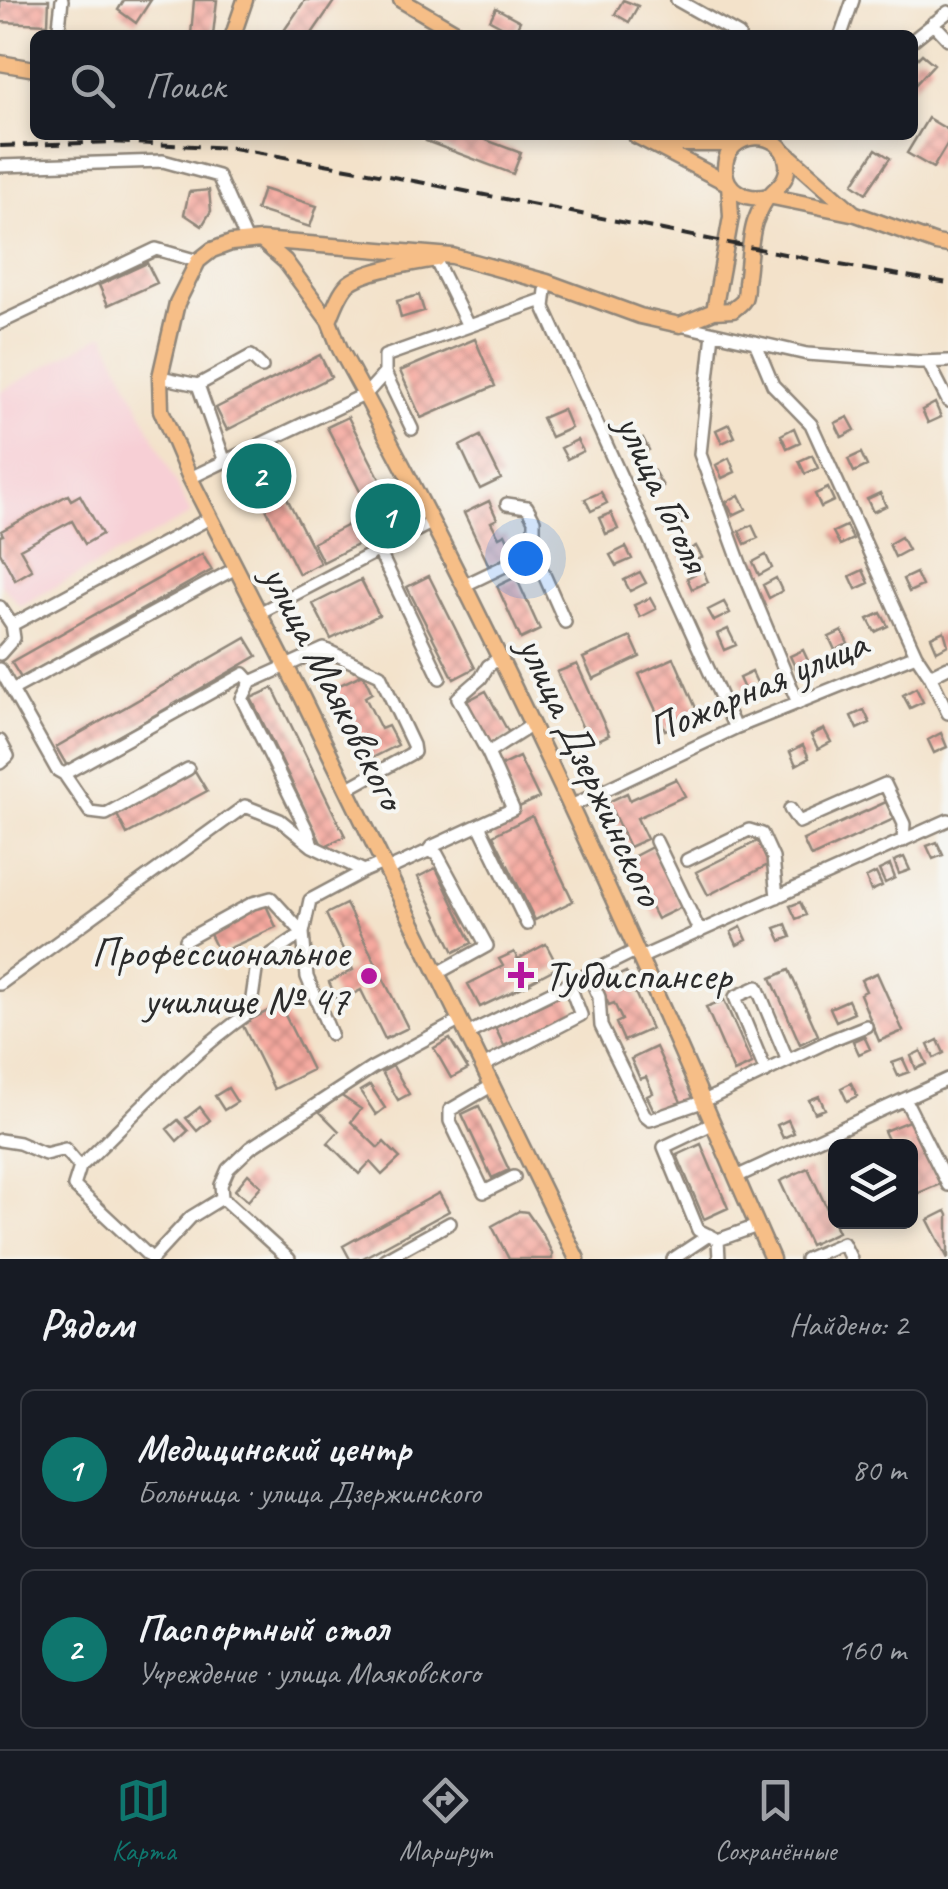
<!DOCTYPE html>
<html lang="ru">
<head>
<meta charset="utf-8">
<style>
	body { margin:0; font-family:Caveat,sans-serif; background:#20242c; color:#f1f3f6 }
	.controls { position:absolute; right:30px; bottom:30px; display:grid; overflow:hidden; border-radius:15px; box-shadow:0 5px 15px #0003 }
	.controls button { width:90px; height:90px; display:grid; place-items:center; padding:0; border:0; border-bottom:2px solid #363941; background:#171b24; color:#f1f3f6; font:50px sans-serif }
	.you { position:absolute; left:525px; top:558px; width:35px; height:35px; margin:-25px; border:8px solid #fff; border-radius:50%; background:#1a73e8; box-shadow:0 0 0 15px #1a73e833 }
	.badge { display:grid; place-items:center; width:65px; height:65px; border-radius:50%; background:#0f766e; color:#fff; font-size:32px; font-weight:700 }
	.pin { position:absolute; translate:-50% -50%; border:5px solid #fff; box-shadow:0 2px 10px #0006 }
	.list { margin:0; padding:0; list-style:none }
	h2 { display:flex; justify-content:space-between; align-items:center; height:130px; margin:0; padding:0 40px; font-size:42px }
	h2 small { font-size:32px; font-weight:400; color:#9ea1a6 }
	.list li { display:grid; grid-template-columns:65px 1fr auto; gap:30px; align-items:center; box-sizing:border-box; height:160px; margin:0 20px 20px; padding:0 20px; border:2px solid #363941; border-radius:15px }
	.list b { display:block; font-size:38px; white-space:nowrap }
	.list p { margin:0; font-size:32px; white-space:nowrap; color:#9ea1a6 }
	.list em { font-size:32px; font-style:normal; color:#9ea1a6 }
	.icon { flex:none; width:55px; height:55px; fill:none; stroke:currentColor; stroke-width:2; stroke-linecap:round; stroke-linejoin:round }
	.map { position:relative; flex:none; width:948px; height:1259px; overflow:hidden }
	.search { position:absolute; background:#171b24; box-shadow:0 5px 15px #0003; left:30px; right:30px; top:30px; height:110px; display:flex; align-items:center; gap:25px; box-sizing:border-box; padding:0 35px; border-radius:15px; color:#9ea1a6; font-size:38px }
	.sheet { height:490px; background:#171b24 }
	nav { display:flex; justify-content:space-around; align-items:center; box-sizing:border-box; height:140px; border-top:2px solid #363941; background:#171b24; font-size:28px; color:#9ea1a6 }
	nav a { display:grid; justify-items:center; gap:5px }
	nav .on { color:#0f766e }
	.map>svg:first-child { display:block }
	.built { fill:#f7cfd5 }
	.building { fill:url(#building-cross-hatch) }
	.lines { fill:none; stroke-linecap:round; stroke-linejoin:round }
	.minor-casing { stroke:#8f867a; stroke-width:16 }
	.major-casing { stroke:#8f867a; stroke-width:19 }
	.minor { stroke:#fff; stroke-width:11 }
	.major { stroke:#f6be87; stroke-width:14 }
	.rail { stroke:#2b2b2b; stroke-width:4; stroke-dasharray:15 8; stroke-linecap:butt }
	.poi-dot { fill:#b5179e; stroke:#f6f6f2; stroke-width:4 }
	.labels { text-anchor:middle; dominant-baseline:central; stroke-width:8; stroke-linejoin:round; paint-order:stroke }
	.street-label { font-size:42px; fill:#2b2b2b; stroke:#f6f6f2 }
	.poi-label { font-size:42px; fill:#2b2b2b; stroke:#f6f6f2; text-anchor:end }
</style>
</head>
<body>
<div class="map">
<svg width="948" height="1259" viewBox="0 0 948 1259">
	<defs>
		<pattern id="building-cross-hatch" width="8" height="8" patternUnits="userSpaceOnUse" patternTransform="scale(2.5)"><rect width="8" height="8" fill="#f6a99f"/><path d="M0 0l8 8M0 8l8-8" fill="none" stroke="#c78a82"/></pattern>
	</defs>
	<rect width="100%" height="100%" fill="#f6f6f2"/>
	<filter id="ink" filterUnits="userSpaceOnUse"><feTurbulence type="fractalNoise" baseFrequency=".01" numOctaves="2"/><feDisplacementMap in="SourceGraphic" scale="20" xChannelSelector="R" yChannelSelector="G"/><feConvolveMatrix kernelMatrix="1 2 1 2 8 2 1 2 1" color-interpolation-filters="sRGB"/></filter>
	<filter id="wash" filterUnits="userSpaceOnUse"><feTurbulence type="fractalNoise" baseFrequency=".0048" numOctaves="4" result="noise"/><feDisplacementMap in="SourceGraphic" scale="40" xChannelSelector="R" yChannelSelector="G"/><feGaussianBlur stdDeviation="2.25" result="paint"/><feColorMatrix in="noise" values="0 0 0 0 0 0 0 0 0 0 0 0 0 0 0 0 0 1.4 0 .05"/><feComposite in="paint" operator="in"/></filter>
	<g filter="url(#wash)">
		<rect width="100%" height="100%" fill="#f3e2ca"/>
		<path class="built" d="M104 334 191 514 20 606 0 583V392Z"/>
		<g id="blocks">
			<path class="building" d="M0 0H49L48 24 0 22Z
				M124 0H151L136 23 118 10Z
				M194 0H217L213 35H191Z
				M305 0H335L311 35H281Z
				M623 0 638 6 629 22 615 14Z
				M496 8 520 21 514 33 490 20Z
				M913 54 918 58 922 54 934 64 913 87Z
				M928 118 948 130V143L933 168 907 153Z
				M429 135H473L521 153 513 174 426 141Z
				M876 149 890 158 866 193 853 184Z
				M263 189 317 206 310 227 256 210Z
				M209 190 211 211 202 226 184 214 189 192Z
				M147 263 157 283 108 305 99 285Z
				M419 295 424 311 401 318 397 301Z
				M475 339 495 386 421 418 400 371Z
				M320 355 331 377 227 430 216 408Z
				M935 403 941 417 928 423 922 410Z
				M563 409 571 428 551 437 542 418Z
				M348 417 402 522 323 562 313 543 371 513 327 427Z
				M848 417 855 430 842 437 835 423Z
				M729 424 735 437 722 443 716 430Z
				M794 428 800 442 787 448 781 435Z
				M480 436 501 479 480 489 460 446Z
				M643 438 649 450 633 457 627 446Z
				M577 440 583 451 567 459 561 448Z
				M861 453 867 466 854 472 848 459Z
				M812 455 818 468 805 474 799 461Z
				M266 457 320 563 299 574 245 467Z
				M729 458 735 472 722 478 716 465Z
				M654 471 663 486 652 492 643 477Z
				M828 488 834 501 821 507 815 494Z
				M601 492 607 503 591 511 585 499Z
				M880 493 886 506 873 512 867 499Z
				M68 495 71 500 80 495 102 534 85 544 72 521 20 549 32 570 15 580 0 552V536L3 535 1 531Z
				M739 495 746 509 733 515 726 502Z
				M489 501 497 519 491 522 499 537 505 534 514 553 489 566 464 513Z
				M678 512 683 523 668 531 662 520Z
				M611 513 618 529 606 534 599 518Z
				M752 525 758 538 745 544 739 531Z
				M846 526 853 539 840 545 833 532Z
				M901 537 908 550 895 557 889 544Z
				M696 546 702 557 686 565 680 554Z
				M626 547 632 559 616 566 610 555Z
				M202 554 212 570 21 678 11 662Z
				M766 555 772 568 759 575 753 562Z
				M703 570 708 582 692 589 687 578Z
				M863 570 869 583 856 589 850 576Z
				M640 572 646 583 630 591 624 580Z
				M916 573 922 586 909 592 903 579Z
				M429 576 475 668 454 679 407 587Z
				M516 577 540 630 521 639 497 586Z
				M776 578 782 591 769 598 763 585Z
				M361 580 379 615 331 639 313 604Z
				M650 598 656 609 640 617 634 605Z
				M724 602 730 613 714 621 708 610Z
				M881 613 888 626 875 632 868 619Z
				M728 629 736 645 724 650 717 634Z
				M842 631 848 644 835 650 829 637Z
				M944 631 948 645 937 651 931 637Z
				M631 637 640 657 593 679 583 658Z
				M246 638 257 656 67 766 56 747Z
				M803 650 809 663 796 669 790 656Z
				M674 658 699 715 665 730 639 674Z
				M577 664 609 735 590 744 557 672Z
				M752 672 758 685 745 691 739 678Z
				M363 674 372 693 365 697 381 729 388 726 398 745 366 761 331 689Z
				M273 688 345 836 323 847 251 698Z
				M916 688 923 702 910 708 903 695Z
				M486 691 510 735 488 746 465 702Z
				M864 710 870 723 857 729 851 716Z
				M824 729 831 742 818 749 811 735Z
				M941 733 947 747 934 753 928 740Z
				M803 745 809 758 796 765 790 752Z
				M519 757 539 798 519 807 500 766Z
				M195 771 207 791 127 834 116 813Z
				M676 779 685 796 637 818 647 839 629 847 608 802 627 793 630 800Z
				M886 802 894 819 811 857 803 840Z
				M532 816 573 901 535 920 493 835Z
				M758 841 770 864 708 895 696 872Z
				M937 842 943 855 933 859 927 846Z
				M652 847 682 907 657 919 627 860Z
				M904 857 910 870 899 874 894 861Z
				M890 865 895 878 885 883 879 870Z
				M436 868 472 943 454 952 418 877Z
				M876 873 882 886 871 891 866 878Z
				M800 902 806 915 796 919 790 906Z
				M265 903 276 927 219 953 208 930Z
				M346 904 408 1028 385 1039 361 990 338 1002 329 982 353 970 326 914Z
				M786 924 791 937 781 941 775 928Z
				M741 927 747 940 737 945 731 932Z
				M546 944 558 967 530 982 531 983 480 1007 468 984 503 966 499 959 514 952 518 959Z
				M789 970 818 1035 800 1044 771 978Z
				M626 972 651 1029 624 1041 616 1023 622 1020 614 1003 609 1005 599 984Z
				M877 973 903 1031 879 1041 860 994 866 991 861 980Z
				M566 993 576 1012 504 1046 495 1027Z
				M724 1000 752 1064 734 1072 706 1007Z
				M848 1000 854 1013 836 1021 830 1008Z
				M280 1005 312 1070 274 1089 242 1024Z
				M864 1036 870 1049 859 1054 853 1041Z
				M450 1039 468 1069 451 1078 434 1048Z
				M938 1040 944 1053 934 1058 928 1045Z
				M656 1047 681 1102 655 1113 647 1096 653 1093 646 1077 640 1079 631 1059Z
				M921 1051 927 1064 916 1069 911 1056Z
				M903 1059 909 1072 898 1076 892 1063Z
				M393 1066 409 1094 398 1100 382 1072Z
				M851 1083 857 1096 847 1101 841 1088Z
				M370 1085 385 1108 376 1115 360 1091Z
				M228 1088 237 1102 224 1110 215 1096Z
				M340 1095 361 1109 351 1122 378 1148 384 1142 400 1158 382 1175 370 1162 359 1174 328 1143 339 1131 320 1112Z
				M819 1096 825 1109 815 1113 809 1100Z
				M479 1106 509 1170 492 1178 462 1114Z
				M200 1107 210 1120 197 1131 186 1118Z
				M178 1120 188 1131 177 1141 167 1129Z
				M788 1120 794 1133 783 1138 777 1125Z
				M911 1120 940 1184 912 1196 910 1146H891L884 1131Z
				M701 1144 728 1208 704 1219 677 1155Z
				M808 1168 838 1232 810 1245 780 1181Z
				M248 1174 261 1186 248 1201 235 1190Z
				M439 1193 449 1211 361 1259H350L343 1246Z
				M519 1211 527 1212 543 1235 552 1253V1259H509L492 1226Z
				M946 1211 948 1215V1259L928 1220Z"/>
		</g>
	</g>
	<g filter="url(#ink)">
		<use href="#blocks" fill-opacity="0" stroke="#8f867a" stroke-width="2.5"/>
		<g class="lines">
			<defs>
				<path id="minor" d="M677 0 739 35
					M933 23 948 39
					M58 35 62 0
					M841 35 853 0
					M913 40 948 12
					M0 166 163 161 218 176 247 241
					M435 259 468 326
					M547 282 544 307 735 728
					M0 323 156 249 198 261
					M680 325 807 354 918 362 948 361
					M713 333 700 454 741 566 798 703
					M755 342 773 385 811 424 916 655 930 676 948 713
					M928 362 948 401
					M160 377 198 385
					M412 429 385 373V356L545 299
					M225 462 198 385 251 356 262 367
					M190 478 366 394 385 373
					M507 504 527 507 534 520V552
					M379 551 440 678
					M463 586 534 552 565 622
					M0 607 12 625 210 518
					M259 613 431 523
					M0 654 14 638 12 625
					M499 658 488 666 481 678 458 698 488 753 532 725
					M0 669 57 770 64 774 244 674 251 682
					M930 676 948 667
					M12 690 236 568
					M0 741 8 756 0 763
					M64 774 90 812 106 814 188 769
					M571 806 735 728 916 655
					M790 809 799 822 885 784 904 824 903 841
					M479 825 527 924
					M656 841 700 932
					M312 846 308 832 242 699 251 682 324 649 380 675 413 745 414 752 347 789
					M428 851 431 847 513 809 488 753
					M687 860 749 830 762 834 773 858 777 897
					M387 870 428 851 437 854 487 946 438 973
					M186 940 253 903 271 898 303 933 307 977 331 1034
					M640 958 948 820
					M589 975 599 997 601 1026 645 1116 650 1120 702 1102 831 1040 866 1026
					M0 984 245 806 280 820 312 846 364 871 383 863
					M467 1034 637 950
					M483 1066 581 1015 569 984
					M766 1072 735 997 757 987 788 1061
					M493 1085 450 1110V1121L484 1192 514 1177
					M905 1099 948 1185
					M712 1124 664 1147 698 1230 718 1240 757 1226
					M0 1140 19 1143 45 1154 65 1149 80 1167
					M736 1177 948 1079
					M718 1240 719 1259
					M152 1259 74 1186 80 1167C137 1113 185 1057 250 1012L257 964 303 933 310 900 364 871
					M152 1259 191 1217 222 1198
					M289 1259 222 1198 221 1185 228 1169 250 1148 372 1068 461 1020
					M385 1259 450 1223
					M673 1259 709 1235
					M806 1259 843 1243 851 1259"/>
				<path id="major" d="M401 0 461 35
					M233 35 245 0
					M0 63 35 69
					M635 135 729 184 731 217 714 311
					M656 144H735
					M785 152 855 214
					M261 240 285 261 329 321
					M436 259C415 263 364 270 348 284 339 293 334 309 329 321L340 349C448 545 546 749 638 954 684 1055 727 1157 772 1259
					M577 1259 302 697 190 478 161 410 160 377 177 303 198 261 212 250 231 243 261 240 452 256 547 282 640 316 680 325 714 311 733 310C737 306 742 304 744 299 746 294 746 289 746 283 749 264 749 241 755 222 758 214 764 201 770 195 779 185 789 179 787 163 782 126 726 130 725 167 724 192 748 201 768 196L856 214 936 243 948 245"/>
			</defs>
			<use href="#minor" class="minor-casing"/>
			<use href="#major" class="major-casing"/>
			<use href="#minor" class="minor"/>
			<use href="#major" class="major"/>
			<path class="rail" d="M0 146 111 142 233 148 353 169 840 265 948 283"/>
		</g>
	</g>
	<g class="poi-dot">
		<path d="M516 960h10v10h10v10h-10v10h-10v-10h-10v-10h10z"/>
		<circle cx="369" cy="976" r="10"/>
	</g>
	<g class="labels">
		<g class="street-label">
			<text transform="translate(663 493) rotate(65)">улица Гоголя</text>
			<text transform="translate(334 687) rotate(63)">улица Маяковского</text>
			<text transform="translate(757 687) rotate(-23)">Пожарная улица</text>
			<text transform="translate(591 771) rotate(65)">улица Дзержинского</text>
		</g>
		<g class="poi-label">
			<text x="349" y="952">Профессиональное<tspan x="349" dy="48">училище № 47</tspan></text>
			<text x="544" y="975" text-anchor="start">Тубдиспансер</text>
		</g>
	</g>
</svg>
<div class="controls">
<button><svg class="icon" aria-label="layers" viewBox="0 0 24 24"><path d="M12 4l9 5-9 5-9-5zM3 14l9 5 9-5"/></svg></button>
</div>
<div class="you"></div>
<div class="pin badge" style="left:388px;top:516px">1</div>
<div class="pin badge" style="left:259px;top:476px">2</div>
<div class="search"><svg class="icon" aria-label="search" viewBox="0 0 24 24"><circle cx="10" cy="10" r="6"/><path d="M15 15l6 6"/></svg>Поиск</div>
</div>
<section class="sheet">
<h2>Рядом<small>Найдено: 2</small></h2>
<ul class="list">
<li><span class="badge">1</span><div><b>Медицинский центр</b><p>Больница · улица Дзержинского</p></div><em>80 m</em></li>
<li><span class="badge">2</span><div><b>Паспортный стол</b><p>Учреждение · улица Маяковского</p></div><em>160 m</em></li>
</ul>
</section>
<nav>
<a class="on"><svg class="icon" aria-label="map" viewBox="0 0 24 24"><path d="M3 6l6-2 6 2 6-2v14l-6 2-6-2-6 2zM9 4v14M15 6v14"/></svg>Карта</a>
<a><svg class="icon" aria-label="directions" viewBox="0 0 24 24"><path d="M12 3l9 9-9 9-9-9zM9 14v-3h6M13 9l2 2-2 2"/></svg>Маршрут</a>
<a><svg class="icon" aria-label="saved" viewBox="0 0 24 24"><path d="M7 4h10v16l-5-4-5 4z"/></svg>Сохранённые</a>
</nav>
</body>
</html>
